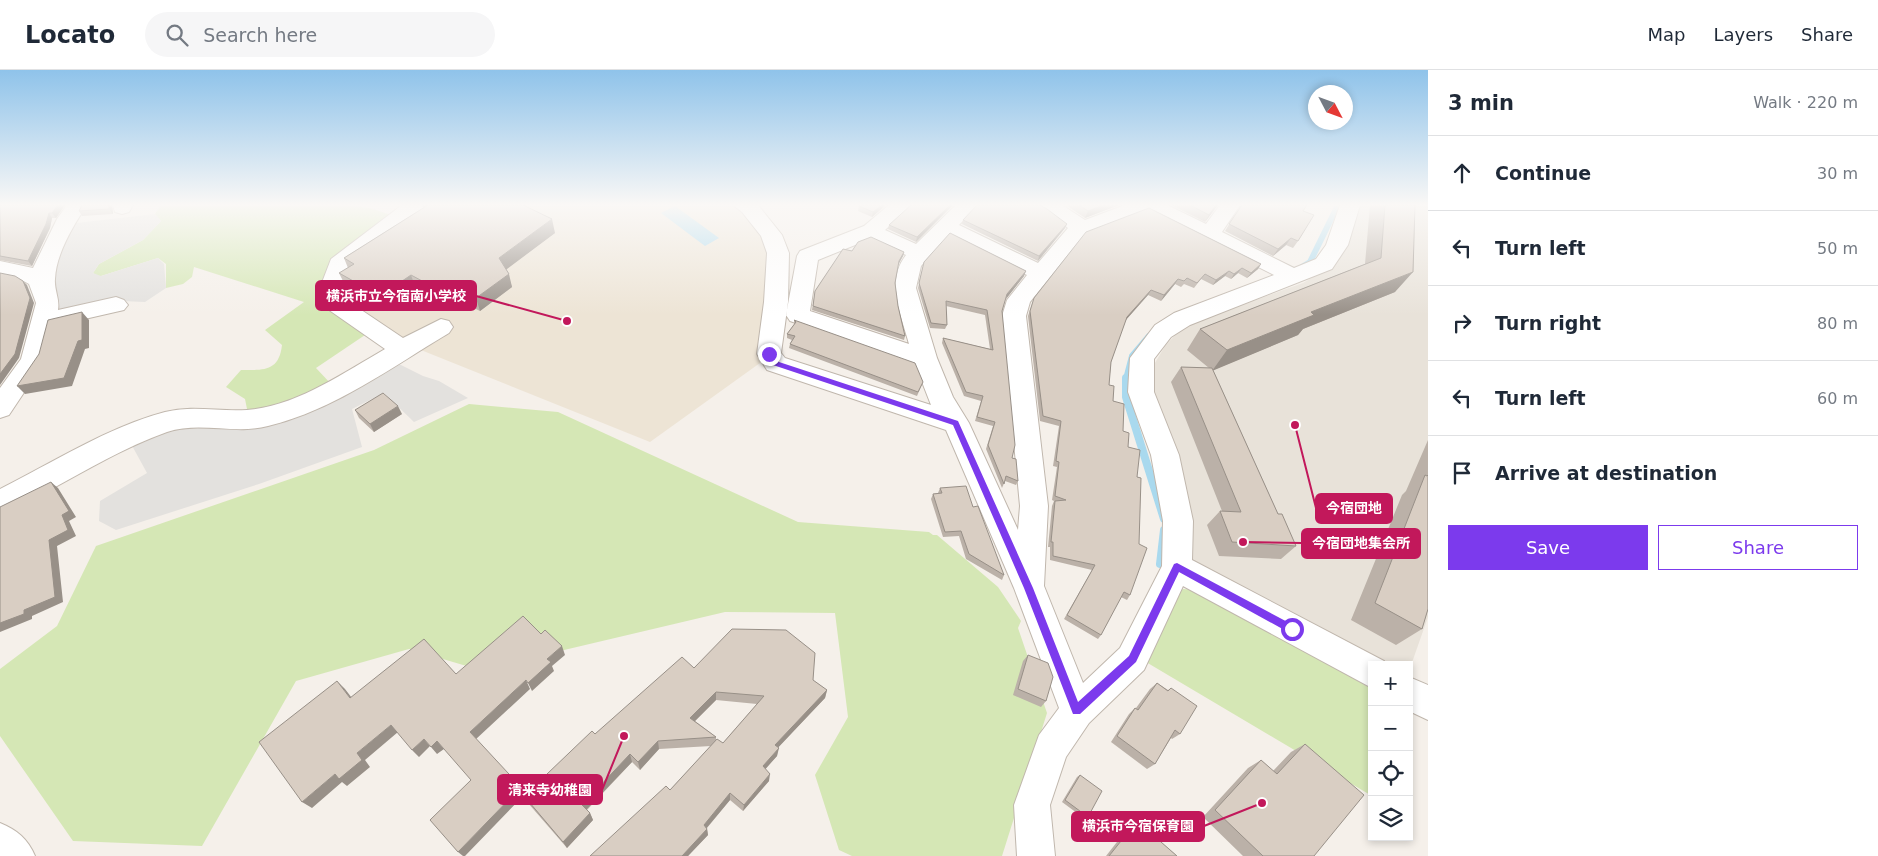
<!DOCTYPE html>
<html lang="en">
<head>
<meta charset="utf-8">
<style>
	body { margin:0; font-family:"DejaVu Sans","Noto Sans JP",sans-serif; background:#f6f6f7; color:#1f2937 }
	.controls { position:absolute; right:15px; bottom:15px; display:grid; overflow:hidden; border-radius:0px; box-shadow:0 2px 8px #0003 }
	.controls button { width:45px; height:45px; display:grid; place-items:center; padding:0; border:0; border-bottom:1px solid #e0e1e3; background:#fff; color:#1f2937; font:25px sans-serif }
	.compass { position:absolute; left:1308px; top:15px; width:45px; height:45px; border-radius:50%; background:#fff; box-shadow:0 2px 8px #0003; rotate:131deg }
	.stop { position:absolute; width:15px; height:15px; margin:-11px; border:4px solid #7c3aed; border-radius:50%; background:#fff }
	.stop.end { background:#7c3aed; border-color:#fff; box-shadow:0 1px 5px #0008 }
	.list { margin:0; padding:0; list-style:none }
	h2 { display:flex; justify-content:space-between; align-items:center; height:65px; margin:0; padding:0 20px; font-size:21px }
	h2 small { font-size:16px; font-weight:400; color:#747a83 }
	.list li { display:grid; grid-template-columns:32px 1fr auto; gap:15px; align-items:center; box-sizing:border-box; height:75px; padding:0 20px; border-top:1px solid #e0e1e3 }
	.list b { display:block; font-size:19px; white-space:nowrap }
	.list em { font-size:16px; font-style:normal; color:#747a83 }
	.actions { display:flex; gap:10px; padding:15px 20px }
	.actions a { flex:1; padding:11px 0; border:1px solid #7c3aed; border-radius:0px; text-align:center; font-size:18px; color:#7c3aed }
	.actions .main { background:#7c3aed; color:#fff }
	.icon { flex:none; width:28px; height:28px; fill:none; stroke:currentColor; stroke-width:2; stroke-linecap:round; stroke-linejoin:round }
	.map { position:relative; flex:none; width:1428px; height:786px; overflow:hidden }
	header { display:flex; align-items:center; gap:30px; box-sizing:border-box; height:70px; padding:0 25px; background:#fff; border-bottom:1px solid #e0e1e3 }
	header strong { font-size:24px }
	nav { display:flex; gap:28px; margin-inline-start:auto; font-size:18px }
	.search { width:350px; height:45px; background:#f6f6f7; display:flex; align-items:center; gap:12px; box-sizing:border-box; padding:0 18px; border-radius:28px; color:#747a83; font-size:19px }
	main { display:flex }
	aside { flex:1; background:#fff }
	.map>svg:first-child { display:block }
	.residential { fill:#e8e2d9 }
	.education { fill:#ede4d5 }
	.green { fill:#d5e7b5 }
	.parking { fill:#e3e1de }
	.water { fill:#a9d9ee }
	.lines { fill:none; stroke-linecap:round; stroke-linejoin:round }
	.stream-far1 { stroke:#a9d9ee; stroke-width:6 }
	.stream { stroke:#a9d9ee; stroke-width:8 }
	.minor-casing { stroke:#c0b7ad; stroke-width:2 }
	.minor { fill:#fff; fill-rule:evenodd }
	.wall { fill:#bbb1a8; fill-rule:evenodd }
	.shaded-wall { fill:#989088 }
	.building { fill:#d9cec3; stroke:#989088 }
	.route { fill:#7c3aed }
	.leader { fill:none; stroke:#c2185b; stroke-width:2 }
	.callout-dot { fill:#c2185b; stroke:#fff; stroke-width:2 }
	.callout { fill:#c2185b; stroke:#c2185b; stroke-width:2 }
	.callout-label { font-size:14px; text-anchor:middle; font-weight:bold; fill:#fff }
</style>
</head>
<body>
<header>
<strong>Locato</strong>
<div class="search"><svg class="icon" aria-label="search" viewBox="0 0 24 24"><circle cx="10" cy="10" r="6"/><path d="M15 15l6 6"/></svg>Search here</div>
<nav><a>Map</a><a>Layers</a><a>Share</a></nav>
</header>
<main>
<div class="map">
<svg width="1428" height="786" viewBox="0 0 1428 786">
	<rect width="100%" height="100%" fill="#f5f0ea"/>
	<path class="residential" d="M1357 135H1428V547L1409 601V595H1385L1191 492 1151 324 1149 303 1165 276 1177 263 1194 252 1303 213 1330 197 1347 177Z"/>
	<path class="education" d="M428 135H731L742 140 771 182 760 293 650 372 401 272 339 230 336 217 414 143Z"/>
	<path class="green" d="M161 135H345L370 138 394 146 375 162 346 177 331 190 315 229 365 265 316 298 332 315 294 334 248 344 245 329 226 317 241 300C263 300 279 302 282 275L265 260 304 232 194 197 192 207 183 214 166 218V194L158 188 101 206H96L93 203 99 194 143 170 161 151 155 144Z
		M469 334 558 342 798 452 929 462 933 465H937L998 517 1021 551 1018 558 1047 643 1002 786H852L839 780 815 705 848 647 835 543 725 542 480 600 409 579 296 611 202 776 73 771 0 666V599L57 556 96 476 374 380Z
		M1183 519 1197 520 1372 619V726L1146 592 1176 522Z"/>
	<path class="parking" d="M155 144 161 151 143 170 99 194 93 203 101 206 158 188 164 194 166 218 145 232 122 231 50 243 49 212 68 154Z
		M393 291 423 306 439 311 468 328 414 352 384 323 352 339 362 377 259 414 116 460 99 451 100 431 147 403 130 372 188 354 232 355Z"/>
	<path class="water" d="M675 136 719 168 705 176 661 143Z"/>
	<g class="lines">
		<path class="stream-far1" d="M1302 197 1310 192 1338 135
			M1126 309 1132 286 1149 266"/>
		<path class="stream" d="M1126 308V327L1164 449
			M1160 494 1164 460"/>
		<defs>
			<path id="minor" d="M67 135H87C73 156 56 184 55 209 54 220 60 229 58 240L116 227 124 230 128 235 124 240 54 256 45 291 9 345 0 348V318L21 289 36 233 29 214 20 209 0 205V191L33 198 57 149Z
				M113 135H133L129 142 122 144 115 142Z
				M402 135H427L349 197 339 225 403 268 441 249 449 251 453 257 449 263C392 297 334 340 268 356 235 365 200 351 167 362 125 377 87 400 48 421 32 429 17 438 0 444V419C52 393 108 357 165 342 194 335 219 342 247 340 297 336 343 303 385 279L319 233 316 228 331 189Z
				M733 135H758L782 165 789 183 788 232 781 283 785 288 931 335 915 294 790 251 786 245 797 186 800 181 864 156 889 135H912L885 160 916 174 956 135H978L959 155 1038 193 1068 158 1038 135H1062L1085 150 1125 135H1167L1206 154 1220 135H1240L1222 162 1294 198 1316 189 1326 175 1340 135H1360L1348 175 1332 199 1190 255 1171 267 1154 289V322L1179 385 1193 451 1192 490 1384 591 1385 595H1372V618L1183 516 1144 600 1089 653 1066 687 1050 735 1055 786H1017L1014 735 1039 665 1059 638 1014 518 946 360 767 300 757 284 764 232 767 183 761 166 742 142ZM1147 141 1274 205 1174 243 1155 255 1130 288 1128 322 1151 385 1163 451 1162 496 1120 578 1083 613 1044 516 1048 436 1026 246 1030 232 1083 166ZM948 166 1027 205 1007 230 1002 246 1020 436 1018 460 969 353 953 327 937 288 916 218 921 196ZM870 169 906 185C885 212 901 244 909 274L810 241 818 190Z
				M1409 607 1428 615V650L1409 641Z
				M0 753C17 760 28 769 35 786H0Z"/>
		</defs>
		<use href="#minor" class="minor-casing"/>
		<use href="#minor" class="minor"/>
	</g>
	<path class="wall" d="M0 135H65L56 148H52L50 158 32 196 0 190Z
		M82 135H112L113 144 82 146 79 141Z
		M422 135H526L524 136 555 163 506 199 512 217 480 241 466 234 456 241 416 219 386 240 346 217 339 203 348 198 344 188 423 138Z
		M886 135 872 147 858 141 859 136Z
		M911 135H953L916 172 888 159 889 155Z
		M1066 135H1119L1085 148Z
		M1171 135H1218L1205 152Z
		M1241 135H1307L1303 141 1298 171 1293 178 1286 175 1273 186 1225 161Z
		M1370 135H1415L1395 222 1303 259 1298 265 1213 300 1278 444 1296 476 1281 489 1219 486 1207 455 1220 441H1222L1171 312 1181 297 1209 298 1187 280 1200 259 1365 194Z
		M963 150 1065 158 1038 191 962 154Z
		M852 181 904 182 903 186 898 194 895 213 898 236 905 266 904 270 812 240 815 221Z
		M924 192 1024 206 1006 228 1002 241 1012 388 1018 411 1016 415 1005 411 1002 418 986 379 993 356 975 351 981 331 964 326 942 273 943 268 990 279 985 245 946 236 947 255 945 259 930 258 918 218Z
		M1261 194 1258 199 1247 208 1238 203 1231 209 1225 206 1213 215 1201 209 1194 218 1184 214 1181 217 1175 214 1161 231 1148 225 1125 251 1111 292 1109 315 1113 331 1128 377 1137 407 1130 525 1127 530 1121 527 1101 565 1098 569 1064 549 1092 500 1050 490V477H1048L1052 436 1054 431 1052 430 1057 397 1053 396 1059 356 1040 351 1028 246 1034 228Z
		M794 250 923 312 917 326 789 278 790 274 792 270 787 268V264L794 255Z
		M355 340 402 344 374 362 359 348Z
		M1428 370V539L1422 559 1396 575 1351 550 1402 425 1406 421Z
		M940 418 973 437 1004 505 1002 510 966 489 959 466 943 467 931 429 933 424 938 423Z
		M1028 585 1046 631 1041 637 1013 625 1023 591Z
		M694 598 813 610 827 620 825 628 778 677 777 686 765 699 769 711 743 741 730 730 707 758 708 765 688 786H590L670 720 711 676 659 679 640 700 632 692 587 740 590 743 593 750 567 778 528 733 524 726 595 664ZM716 630 757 634 723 673 716 671V667L695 651Z
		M1157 613 1168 620 1171 618 1180 664 1172 669 1171 668 1155 694 1147 699 1111 672 1129 644 1135 638H1136L1150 619Z
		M1305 674 1314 786H1243L1203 747 1248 698 1261 690 1273 701 1291 682Z
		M1080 705 1088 747 1085 749 1062 732 1077 707Z
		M1137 751 1177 786H1106L1131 754Z"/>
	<path class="shaded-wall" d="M58 135H65L56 148 52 143Z
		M109 135H112L113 144 109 139Z
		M882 135H886L872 147 873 142Z
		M950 135H953L916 172 917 167Z
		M1104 135H1119L1085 148 1088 141Z
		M1216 135H1218L1205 152 1209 145Z
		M49 143 52 148 50 158 32 196 28 191Z
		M552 149 555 163 503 202 499 188Z
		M1067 154 1065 158 1038 191 1039 186Z
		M1291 168 1286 175 1273 186 1278 179Z
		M904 182 903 186 898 195 899 191Z
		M1261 194 1258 199 1247 208 1251 203Z
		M1242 198 1238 203 1231 209 1234 204Z
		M1026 201 1024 206 1006 229 1007 224Z
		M1229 201 1225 206 1213 215 1216 210Z
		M1413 202 1395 222 1303 259 1298 265 1212 301 1227 280 1311 242Z
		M509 204 512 217 480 241 476 228Z
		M411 205 416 219 386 240 380 226Z
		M1178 209 1175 214 1161 231 1164 225Z
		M23 211 27 215 34 233 19 288 0 315V304Z
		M462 220 466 234 456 241 452 227Z
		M1151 220 1148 225 1124 252 1127 247Z
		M82 242 89 250V278L85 279 72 316 25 324 17 316Z
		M398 336 402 344 374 362 370 354Z
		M51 412 58 418 76 447 69 451 76 466 57 476 63 532 32 546V549L0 562V553L24 540 49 470 62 445Z
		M562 576 565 585 552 596 554 601 532 621 528 613 547 589Z
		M526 610 530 619 475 670 470 662Z
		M337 611 345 619 358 636 350 628Z
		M827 620 825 628 774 682 775 675Z
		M716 622V630L690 656V648Z
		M391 655 398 662 365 690 370 697 347 716 342 712 312 738 302 732 335 704 357 683Z
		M424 669 430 676 419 687 412 680Z
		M437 671 444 679 437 684 431 677Z
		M658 671 659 679 640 700 638 692Z
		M779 678 777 686 761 704 763 696Z
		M630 684 632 692 585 741 582 735Z
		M770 704 769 711 743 741 744 735Z
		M521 717 525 724 465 786H463L458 782Z
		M730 723V730L704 761V755Z
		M590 743 593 750 567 778 563 772Z
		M707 759 708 765 688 786H682Z"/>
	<path class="building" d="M0 135H58L52 143H49L46 154 28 191 0 186Z
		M82 135H109V139L79 141Z
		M428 135H523L552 149 499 188 509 204 476 228 462 220 452 227 411 205 380 226 339 203 354 194 344 188Z
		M861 135H882L873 142 859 136Z
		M911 135H950L917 167 889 155Z
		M977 135H1040L1047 139 1067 154 1039 186 963 150Z
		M1079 135H1104L1088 141Z
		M1190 135H1216L1209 145Z
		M1242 135H1307L1303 141 1314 145 1298 171 1291 168 1278 179 1229 154Z
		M1385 135H1415L1413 202 1311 242 1314 245 1227 280 1200 259 1381 188Z
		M1149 138 1261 194 1251 203 1242 198 1234 204 1229 201 1216 210 1205 204 1197 213 1187 208 1184 211 1178 209 1164 225 1151 220 1127 247 1111 292 1109 315 1114 316 1113 331 1124 334 1123 361 1129 363 1128 377 1140 380 1137 407 1141 408 1139 474 1147 478 1130 525 1124 522 1101 565 1067 545 1095 495 1053 486V472H1051L1055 431 1066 430 1055 426 1059 392 1056 391 1061 351 1043 346 1030 241 1034 228 1086 162Z
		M950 163 1026 201 1007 224 1002 241 1015 375 1012 388 1016 389 1018 411 1006 406 1004 414 988 375 995 352 977 347 983 326 966 322 943 268 993 280 987 240 946 231 947 255 931 253 919 213 924 192Z
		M871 167 904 182 899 191 895 213 898 236 905 266 813 236 815 221 843 179 852 181 858 172Z
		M0 203 15 206 23 211 30 228 15 284 0 304Z
		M82 242V270L78 271 64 308 17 316 39 284 48 250Z
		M794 250 915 293 923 312 918 322 790 274 795 266 787 264 796 252Z
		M1181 297 1212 298 1278 444H1282L1296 476 1232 472 1220 441 1241 442Z
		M383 323 398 336 370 354 355 340Z
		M1425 405 1427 406 1428 405V539L1422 559 1375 533Z
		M51 412 69 441 62 445 68 460 49 470 55 527 24 540V544L0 553V437Z
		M966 416 973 437 978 436 1004 505 969 484 961 461 945 462 933 424 942 423 940 418Z
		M523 546 541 564 545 560 562 576 547 589 551 592 528 613 526 610 470 662 521 717 458 782 430 750 471 710 437 671 431 677 424 669 412 680 391 655 357 683 362 690 339 709 335 704 302 732 259 672 337 611 350 628 424 569 456 604Z
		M732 559 786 560 815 583 813 610 827 620 775 675 779 678 763 696 770 704 744 735 730 723 704 755 707 759 682 786H590L666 716 670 720 717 669 723 673 764 626 716 622 690 648 716 667 658 671 638 692 630 684 582 735 590 743 563 772 524 726 592 661 595 664 682 587 694 598Z
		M1028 585 1048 593 1053 607 1046 631 1018 619Z
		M1157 613 1168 621 1171 618 1197 636 1180 664 1175 660 1155 694 1117 666 1135 638 1138 640Z
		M1305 674 1364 725 1314 786H1263L1215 740 1261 690 1277 704Z
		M1080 705 1102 721 1088 747 1065 730Z
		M1137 751 1177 786H1109Z"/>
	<linearGradient id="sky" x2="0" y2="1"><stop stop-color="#8fc3ea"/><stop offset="0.55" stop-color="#faf8f6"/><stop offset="1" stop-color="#faf8f6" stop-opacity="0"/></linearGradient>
	<rect width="1428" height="245" fill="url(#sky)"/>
	<path class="route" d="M769 281 779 292 958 351 1033 518 1078 632 1129 586 1174 494 1177 493 1295 556V562H1288L1179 502 1136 592 1080 644H1073L1024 518 953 355 773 295 765 284Z"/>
	<path class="leader" d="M567 251L476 226M1295 355L1316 438M1243 472L1302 473M624 666L602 720M1262 733L1204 756"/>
	<g class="callout-dot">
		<circle cx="567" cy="251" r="5"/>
		<circle cx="1295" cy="355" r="5"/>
		<circle cx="1243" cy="472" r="5"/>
		<circle cx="624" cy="666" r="5"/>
		<circle cx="1262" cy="733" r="5"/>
	</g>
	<g class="callout">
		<rect x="316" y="211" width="160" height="29" rx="5"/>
		<rect x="1316" y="424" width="76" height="29" rx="5"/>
		<rect x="1302" y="459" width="118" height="29" rx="5"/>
		<rect x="498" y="705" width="104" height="29" rx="5"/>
		<rect x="1072" y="742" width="132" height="29" rx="5"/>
	</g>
	<g class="callout-label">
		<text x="396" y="231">横浜市立今宿南小学校</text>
		<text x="1354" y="443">今宿団地</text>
		<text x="1361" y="478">今宿団地集会所</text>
		<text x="550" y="725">清来寺幼稚園</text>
		<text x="1138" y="761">横浜市今宿保育園</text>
	</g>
</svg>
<div class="controls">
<button>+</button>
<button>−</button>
<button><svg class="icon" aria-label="locate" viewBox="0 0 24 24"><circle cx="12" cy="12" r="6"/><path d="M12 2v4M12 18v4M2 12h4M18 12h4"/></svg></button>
<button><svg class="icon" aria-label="layers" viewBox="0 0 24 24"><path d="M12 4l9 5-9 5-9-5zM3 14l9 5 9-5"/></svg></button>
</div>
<svg class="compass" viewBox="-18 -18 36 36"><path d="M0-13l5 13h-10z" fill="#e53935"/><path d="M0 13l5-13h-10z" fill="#747a83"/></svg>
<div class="stop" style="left:1292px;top:559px"></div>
<div class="stop end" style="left:769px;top:284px"></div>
</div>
<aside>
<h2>3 min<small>Walk · 220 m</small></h2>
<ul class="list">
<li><svg class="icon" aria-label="ahead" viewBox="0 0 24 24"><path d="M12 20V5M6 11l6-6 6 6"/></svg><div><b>Continue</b></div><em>30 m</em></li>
<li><svg class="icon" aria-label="left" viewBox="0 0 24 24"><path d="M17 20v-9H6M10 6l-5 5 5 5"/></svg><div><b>Turn left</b></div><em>50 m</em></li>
<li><svg class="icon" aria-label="right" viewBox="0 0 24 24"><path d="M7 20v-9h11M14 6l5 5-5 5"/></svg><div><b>Turn right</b></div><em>80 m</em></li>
<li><svg class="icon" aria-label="left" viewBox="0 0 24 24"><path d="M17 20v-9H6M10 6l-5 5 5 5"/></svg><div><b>Turn left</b></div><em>60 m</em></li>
<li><svg class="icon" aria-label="arrive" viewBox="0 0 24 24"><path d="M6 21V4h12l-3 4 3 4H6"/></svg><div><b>Arrive at destination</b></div></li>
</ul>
<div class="actions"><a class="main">Save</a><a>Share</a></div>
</aside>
</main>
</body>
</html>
